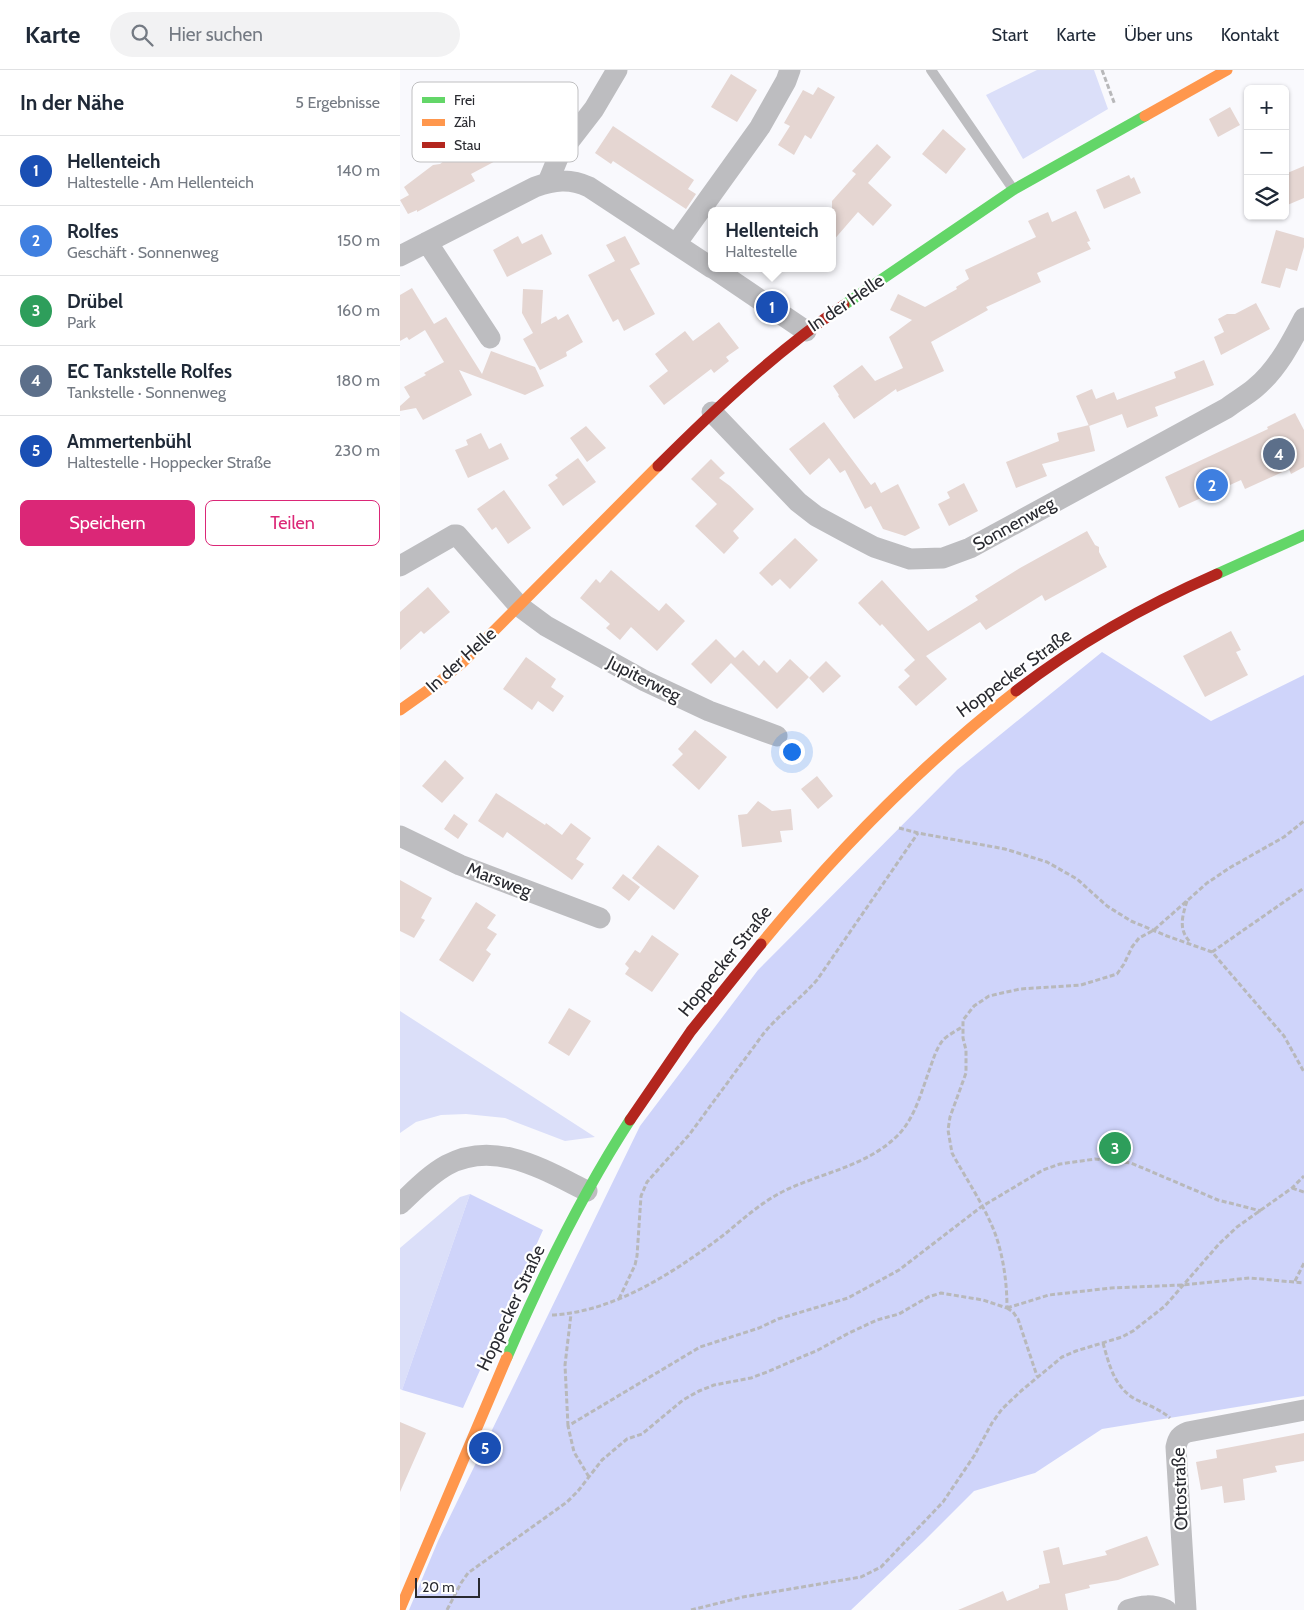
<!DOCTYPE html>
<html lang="de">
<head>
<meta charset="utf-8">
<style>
	body { margin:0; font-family:Cabin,sans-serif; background:#f2f2f3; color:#1f2937 }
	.controls { position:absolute; right:15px; top:15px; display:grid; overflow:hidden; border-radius:8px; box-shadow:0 1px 4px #0004 }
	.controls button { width:45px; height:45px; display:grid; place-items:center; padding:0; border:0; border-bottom:1px solid #e0e1e3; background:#fff; color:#1f2937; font:25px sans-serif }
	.scale { position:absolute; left:15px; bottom:12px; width:65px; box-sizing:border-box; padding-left:5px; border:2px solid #292a30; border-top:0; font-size:14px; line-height:18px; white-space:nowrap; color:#292a30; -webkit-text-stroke:4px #fff; paint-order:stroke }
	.you { position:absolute; left:391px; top:681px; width:18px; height:18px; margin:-12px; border:4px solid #fff; border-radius:50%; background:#1a73e8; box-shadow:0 0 0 8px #1a73e833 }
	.badge { display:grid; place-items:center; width:32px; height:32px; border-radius:50%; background:#db2777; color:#fff; font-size:16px; font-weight:700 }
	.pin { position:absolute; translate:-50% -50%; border:2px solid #fff; box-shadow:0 1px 5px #0006 }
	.popup { position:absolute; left:308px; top:137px; width:128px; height:65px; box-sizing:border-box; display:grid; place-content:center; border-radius:8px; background:#fff; filter:drop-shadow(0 1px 4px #0005); font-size:16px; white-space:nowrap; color:#747a83 }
	.popup b { font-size:19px; color:#1f2937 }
	.popup::after { content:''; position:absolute; left:50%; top:100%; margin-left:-10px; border:10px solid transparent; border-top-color:#fff }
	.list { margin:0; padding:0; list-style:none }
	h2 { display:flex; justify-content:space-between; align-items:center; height:65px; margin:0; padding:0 20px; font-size:21px }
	h2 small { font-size:16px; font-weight:400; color:#747a83 }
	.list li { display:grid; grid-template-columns:32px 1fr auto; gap:15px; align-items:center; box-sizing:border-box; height:70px; padding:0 20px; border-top:1px solid #e0e1e3 }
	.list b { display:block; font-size:19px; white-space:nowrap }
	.list p { margin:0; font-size:16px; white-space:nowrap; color:#747a83 }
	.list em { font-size:16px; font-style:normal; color:#747a83 }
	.actions { display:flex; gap:10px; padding:15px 20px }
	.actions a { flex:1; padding:11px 0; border:1px solid #db2777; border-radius:8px; text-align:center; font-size:18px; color:#db2777 }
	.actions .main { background:#db2777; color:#fff }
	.icon { flex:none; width:28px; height:28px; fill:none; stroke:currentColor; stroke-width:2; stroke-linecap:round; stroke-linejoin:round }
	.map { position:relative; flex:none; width:904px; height:1540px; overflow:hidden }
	header { display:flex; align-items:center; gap:30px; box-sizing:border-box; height:70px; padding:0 25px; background:#fff; border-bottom:1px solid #e0e1e3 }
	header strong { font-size:24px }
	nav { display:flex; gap:28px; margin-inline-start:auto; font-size:18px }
	.search { width:350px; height:45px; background:#f2f2f3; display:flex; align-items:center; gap:12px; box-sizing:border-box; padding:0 18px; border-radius:28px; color:#747a83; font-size:19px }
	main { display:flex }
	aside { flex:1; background:#fff }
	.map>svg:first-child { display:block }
	.green { fill:#dbdff9 }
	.forest { fill:#cfd4fa }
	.building { fill:#e5d6d2 }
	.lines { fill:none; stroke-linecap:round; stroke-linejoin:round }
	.path { stroke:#b8b8ba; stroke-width:3; stroke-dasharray:5 2.5; stroke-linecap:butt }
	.lane { stroke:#bdbdc0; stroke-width:10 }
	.street { stroke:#bdbdc0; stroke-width:21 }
	.fast { stroke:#63d668; stroke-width:11 }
	.slow { stroke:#ff974d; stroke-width:11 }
	.jam { stroke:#b3261e; stroke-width:11 }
	.labels { text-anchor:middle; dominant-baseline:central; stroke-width:4.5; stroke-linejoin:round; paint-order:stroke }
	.street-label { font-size:18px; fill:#292a30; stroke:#fff }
	.key { fill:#fff; stroke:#bfbfc1; stroke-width:1 }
	.key-label { font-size:14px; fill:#292a30 }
</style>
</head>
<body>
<header>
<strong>Karte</strong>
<div class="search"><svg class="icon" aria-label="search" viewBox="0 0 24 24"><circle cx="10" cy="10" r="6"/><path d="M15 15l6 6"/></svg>Hier suchen</div>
<nav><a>Start</a><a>Karte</a><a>Über uns</a><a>Kontakt</a></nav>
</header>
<main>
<aside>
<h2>In der Nähe<small>5 Ergebnisse</small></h2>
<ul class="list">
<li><span class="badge" style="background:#1a4fb4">1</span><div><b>Hellenteich</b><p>Haltestelle · Am Hellenteich</p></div><em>140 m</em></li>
<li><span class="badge" style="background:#3f7fe0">2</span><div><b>Rolfes</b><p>Geschäft · Sonnenweg</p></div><em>150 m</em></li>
<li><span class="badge" style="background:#2e9e5b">3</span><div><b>Drübel</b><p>Park</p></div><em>160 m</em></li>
<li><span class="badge" style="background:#5c6f8a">4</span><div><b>EC Tankstelle Rolfes</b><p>Tankstelle · Sonnenweg</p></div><em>180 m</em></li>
<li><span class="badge" style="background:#1a4fb4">5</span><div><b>Ammertenbühl</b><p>Haltestelle · Hoppecker Straße</p></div><em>230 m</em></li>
</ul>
<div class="actions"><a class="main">Speichern</a><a>Teilen</a></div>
</aside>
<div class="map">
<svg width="904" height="1540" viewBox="0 0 904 1540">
	<rect width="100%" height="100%" fill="#f9f9fd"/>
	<path class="green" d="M637 0H694L708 39 623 89 586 25Z
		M0 941 195 1067 165 1071 105 1048 66 1044 41 1045 16 1052 0 1063Z
		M70 1124 2 1320 0 1319V1178L60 1127Z"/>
	<path class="forest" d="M702 582 811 651 904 605V1326L702 1359 635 1403 574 1421 524 1471 451 1540H9L38 1471 240 1056 358 900 557 700Z
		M70 1124 143 1160 63 1338 2 1320Z"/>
	<path class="building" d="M331 4 357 20 337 52 311 37Z
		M418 17 435 27 411 69 405 65 394 85 378 75 390 56 384 53 403 20 413 25Z
		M145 28 161 56 71 104 75 111 17 142V140L8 144 0 130 9 125 4 117 33 95 40 94 48 88 77 78 72 68 108 46 118 42Z
		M830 37 840 55 818 67 809 49Z
		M213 56 294 110 288 119 296 124 286 139 213 91 211 94 195 83Z
		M543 59 566 79 546 104 522 84Z
		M477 74 491 87 468 113 492 135 473 156 458 142 432 172V131L456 104 452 101Z
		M904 96V128L885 136V104Z
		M729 105 731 109 734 107 741 123 704 139 696 120Z
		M676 141 690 171 687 172 691 179 637 203 641 212 586 237 588 240 531 272 544 301 497 322 496 319 454 349 438 326 439 325 433 316 462 295 475 311 503 298 489 267 512 250 490 240 498 224 525 237 557 219 556 217 569 209 565 200 636 167 628 151 648 142 652 152Z
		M876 160 904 168V177L897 201 886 198 880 218 861 213Z
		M142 164 152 184 107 207 93 180 118 166 122 174Z
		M225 166 240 194 230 199 255 244 224 261 218 249 213 252 188 205 215 191 206 175Z
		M12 218 34 254 46 247 82 304 91 281 135 297 144 316 125 325 59 300 72 325 23 350 16 338 0 341V336L10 327 4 317 26 305 24 303 44 292 25 260 9 270 7 267 0 271V225Z
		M123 219 143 220 141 254 156 246 158 250 168 244 183 272 166 282 167 286 140 300 123 269 133 263 122 243Z
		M856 233 870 259 821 285 814 267 824 262 818 249 827 244H835Z
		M319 252 339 278 326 287 329 291 314 303 311 299 264 335 249 316 268 301 255 284 285 261 293 271Z
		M804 290 814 315 755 337 758 346 727 358 722 344 689 356 676 326 692 319 696 329 714 322 717 330 776 308 774 302Z
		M895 343 904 360V397L891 404 889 399 845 419 841 410 779 438 765 407 868 359 867 357Z
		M424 352 471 415 475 412 481 423 498 414 520 458 505 466 483 459 471 436 465 439 445 400 440 403 429 388 410 405 389 379Z
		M689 355 695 381 642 394 647 406 616 418 606 392 659 371 657 363Z
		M186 356 206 378 187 392 170 368Z
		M81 363 89 379 101 373 109 389 68 408 55 380 68 375 66 370Z
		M178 388 196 412 163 436 148 415 158 408 155 405Z
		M311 389 325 403 319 408 330 416 354 439 333 461 339 468 324 484 295 456 317 434 291 409Z
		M564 413 578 441 549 456 538 434 550 428 547 422Z
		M104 420 131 458 108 474 96 457 92 460 77 439Z
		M687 461 695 475 699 477V482L707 497 645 531 642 525 586 560 580 552 526 586 547 609 516 636 498 617 510 606 504 600 515 590 482 554 480 556 458 533 482 510 528 561 578 530 575 526 620 498Z
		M395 468 418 490 390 519 380 509 372 516 359 503Z
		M211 500 259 541 266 533 285 551 257 581 231 557 220 570 206 558 210 554 180 528 196 509 200 513Z
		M28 517 50 542 24 564 21 561 0 580V542Z
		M831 561 841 580 836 582 848 605 805 627 783 586Z
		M316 569 335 588 343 580 359 596 364 590 377 603 390 589 409 607 377 639 331 593 311 614 291 594Z
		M126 587 156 609 151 617 164 626 153 642 138 631 132 640 103 619Z
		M426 591 441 606 423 623 409 608Z
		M295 660 327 687 299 720 272 695 283 684 278 679Z
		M45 690 64 708 42 733 22 716Z
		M417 706 433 726 418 739 401 719Z
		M96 723 145 755 146 753 162 765 171 753 191 768 176 789 184 794 172 810 107 762 103 768 78 751Z
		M358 731 372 741 391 739 393 760 380 761 382 772 342 777 338 745 347 744Z
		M54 744 68 754 58 769 44 759Z
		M258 775 299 806 274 840 232 808Z
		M223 804 240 817 229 831 212 818Z
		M0 810 32 828 21 848 25 850 14 868 0 861Z
		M76 832 96 845 87 858 97 864 86 880 91 884 73 912 39 890Z
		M252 865 279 884 252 922 225 904 229 898 225 894 235 880 240 883Z
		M169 938 191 951 169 986 148 973Z
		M0 1352 26 1363 0 1422Z
		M904 1363V1391L875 1396 877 1402 843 1409 845 1430 824 1433 822 1416 801 1420 796 1392 817 1388 816 1380Z
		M747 1466 759 1495 718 1510 689 1515 690 1518 665 1524 668 1540H558L603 1521 607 1531 639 1518V1515L650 1513 643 1481 659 1477 663 1495 707 1485 705 1481Z"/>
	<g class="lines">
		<path class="path" d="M702 0 715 35
			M499 758 518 763 605 779 647 792 677 809 707 836 731 851 767 866 812 882 884 966 904 1002
			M787 831C782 847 778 860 791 873
			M812 882 904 818
			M892 1118 904 1122
			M895 1211 904 1193
			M219 1229 235 1195 237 1186 241 1126 247 1112 289 1065 364 963C380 944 400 929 417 910L518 763
			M607 1238 649 1225 711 1218 782 1215 850 1208 904 1213
			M607 1238 613 1242 618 1249 637 1306
			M152 1245C215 1242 276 1201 325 1164 344 1148 363 1131 386 1120 422 1103 465 1096 495 1068 514 1051 521 1023 529 1001 533 990 536 979 543 970 548 965 556 961 562 957
			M703 1273C709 1294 714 1317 735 1329 747 1335 760 1339 770 1348
			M168 1356 165 1295 171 1244
			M189 1407 174 1382 168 1356 300 1277 359 1258 378 1249 448 1228 499 1200 581 1137 643 1100 660 1094 695 1089 731 1093 818 1130 861 1141
			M47 1540 61 1513 68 1503 167 1432 178 1421 202 1390 227 1369 242 1364 283 1330 299 1321 314 1315 351 1308 367 1302 418 1280 449 1263 477 1250 499 1244 528 1227 541 1223 583 1230 607 1238C607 1215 604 1191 597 1169 588 1141 566 1109 552 1083L548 1060 550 1047 566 1003V980L563 968V950L574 936 589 926 602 923 620 919 681 915 717 904 724 894 732 877 739 868 754 860 807 813 831 797 884 767 904 751
			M291 1540 343 1527 461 1507 481 1497 543 1432 574 1386 592 1353 602 1339 621 1321 662 1287 676 1281 722 1267 733 1261 765 1236 819 1174 837 1157 892 1118 904 1106"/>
		<path class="lane" d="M531 0 613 119"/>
		<path class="street" d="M148 112 160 83 194 39 217 0
			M27 172 90 268
			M276 174 360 57 386 11 390 0
			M0 186 135 117C154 110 170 108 189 117L312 198
			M313 198 406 261
			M312 342 398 432 416 446 453 466 474 477 510 489 543 488 570 478 827 338C836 331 847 325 855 318 877 300 891 273 904 248
			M0 496 54 465H57L119 536 146 556 245 611 309 641 377 666
			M0 766 60 795 200 848
			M0 1134C15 1120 29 1105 47 1095 95 1069 144 1100 187 1121
			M728 1540C742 1535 752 1534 766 1540
			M786 1540 776 1377C778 1368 780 1365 788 1362L904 1340"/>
		<path class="fast" d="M444 235 613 120 745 46
			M817 504 904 465
			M107 1287C142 1206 182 1124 230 1050"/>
		<path class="slow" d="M745 46 827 0
			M0 640 38 613 62 593 258 396
			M361 874C437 781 521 695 616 621
			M0 1539 107 1287"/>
		<path class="jam" d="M258 396C316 338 376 282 444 235
			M616 621C678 573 746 535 817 504
			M230 1050 291 961 361 874"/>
	</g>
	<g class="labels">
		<g class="street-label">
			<text transform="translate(446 233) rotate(-34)">In der Helle</text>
			<text transform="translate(614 454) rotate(-29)">Sonnenweg</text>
			<text transform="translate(61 590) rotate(-42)">In der Helle</text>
			<text transform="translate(614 603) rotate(-36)">Hoppecker Straße</text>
			<text transform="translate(244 609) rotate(27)">Jupiterweg</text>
			<text transform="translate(99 810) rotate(21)">Marsweg</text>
			<text transform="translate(325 891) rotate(-51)">Hoppecker Straße</text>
			<text transform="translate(111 1238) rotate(-65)">Hoppecker Straße</text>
			<text transform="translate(780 1419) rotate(-92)">Ottostraße</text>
		</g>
	</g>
	<rect x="12" y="12" width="166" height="80" rx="8" class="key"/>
	<rect x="22" y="27" width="23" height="6" fill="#63d668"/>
	<rect x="22" y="49" width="23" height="7" fill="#ff974d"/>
	<rect x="22" y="72" width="23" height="6" fill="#b3261e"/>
	<g class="key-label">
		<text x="54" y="35">Frei</text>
		<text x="54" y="57">Zäh</text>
		<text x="54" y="80">Stau</text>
	</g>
</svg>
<div class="controls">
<button>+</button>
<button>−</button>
<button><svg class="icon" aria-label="layers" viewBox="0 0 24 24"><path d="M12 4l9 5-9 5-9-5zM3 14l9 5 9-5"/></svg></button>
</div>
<div class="scale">20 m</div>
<div class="you"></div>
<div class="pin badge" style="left:372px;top:237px;background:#1a4fb4">1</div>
<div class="popup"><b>Hellenteich</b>Haltestelle</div>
<div class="pin badge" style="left:812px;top:415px;background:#3f7fe0">2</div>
<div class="pin badge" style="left:715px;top:1078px;background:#2e9e5b">3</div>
<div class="pin badge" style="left:879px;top:384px;background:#5c6f8a">4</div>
<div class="pin badge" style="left:85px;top:1378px;background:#1a4fb4">5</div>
</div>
</main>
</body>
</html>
